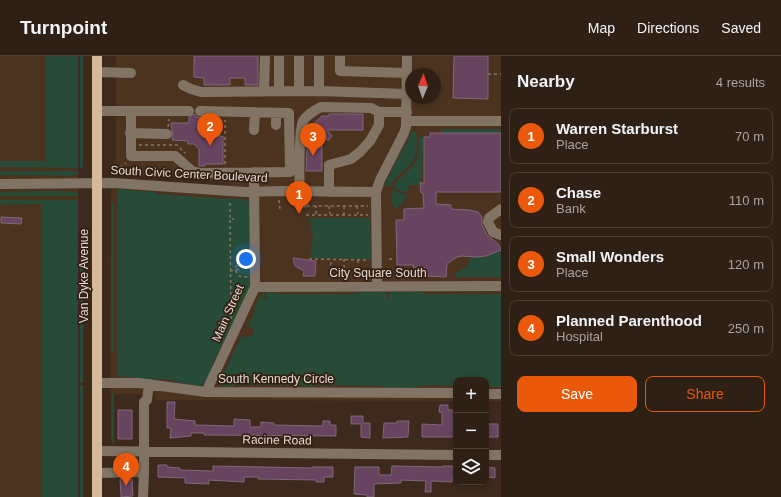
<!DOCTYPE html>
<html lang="en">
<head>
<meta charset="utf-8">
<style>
	body { margin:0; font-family:Helvetica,sans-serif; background:#3a2d22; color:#f1f3f6 }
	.controls { position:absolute; right:12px; bottom:12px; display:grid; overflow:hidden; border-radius:8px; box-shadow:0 2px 6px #0003 }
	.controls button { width:36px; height:36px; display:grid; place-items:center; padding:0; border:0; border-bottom:1px solid #493e34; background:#2e2015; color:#f1f3f6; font:20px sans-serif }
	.compass { position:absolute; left:405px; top:12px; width:36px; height:36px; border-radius:50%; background:#2e2015; box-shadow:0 2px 6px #0003; rotate:2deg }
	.you { position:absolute; left:246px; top:203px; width:14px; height:14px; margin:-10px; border:3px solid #fff; border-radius:50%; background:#1a73e8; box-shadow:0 0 0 6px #1a73e833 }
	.badge { display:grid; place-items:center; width:26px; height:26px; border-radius:50%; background:#ea580c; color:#fff; font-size:13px; font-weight:700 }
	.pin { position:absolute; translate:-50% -33px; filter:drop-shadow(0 1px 2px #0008) }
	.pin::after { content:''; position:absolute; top:21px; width:14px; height:12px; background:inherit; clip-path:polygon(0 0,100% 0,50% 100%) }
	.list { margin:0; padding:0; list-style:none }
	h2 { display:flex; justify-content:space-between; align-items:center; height:52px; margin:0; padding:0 16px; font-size:17px }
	h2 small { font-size:13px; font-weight:400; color:#a7a3a0 }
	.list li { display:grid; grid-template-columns:26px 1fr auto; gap:12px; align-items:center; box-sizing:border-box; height:56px; margin:0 8px 8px; padding:0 8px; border:1px solid #493e34; border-radius:8px }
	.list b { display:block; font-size:15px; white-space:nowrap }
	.list p { margin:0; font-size:13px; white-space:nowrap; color:#a7a3a0 }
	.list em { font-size:13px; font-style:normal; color:#a7a3a0 }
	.actions { display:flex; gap:8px; padding:12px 16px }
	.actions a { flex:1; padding:9px 0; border:1px solid #ea580c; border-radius:8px; text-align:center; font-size:14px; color:#ea580c }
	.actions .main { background:#ea580c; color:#fff }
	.icon { flex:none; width:22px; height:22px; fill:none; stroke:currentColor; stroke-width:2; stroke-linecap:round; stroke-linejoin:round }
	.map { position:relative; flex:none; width:501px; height:441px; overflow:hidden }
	header { display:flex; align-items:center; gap:24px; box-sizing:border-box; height:56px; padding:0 20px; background:#2e2015; border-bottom:1px solid #493e34 }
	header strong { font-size:19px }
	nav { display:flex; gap:22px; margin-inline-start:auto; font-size:14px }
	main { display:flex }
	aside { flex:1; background:#2e2015 }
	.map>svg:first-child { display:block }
	.built { fill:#4b3320; fill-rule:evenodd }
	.green { fill:#274b36 }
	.building { fill:#694460; stroke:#7f6979 }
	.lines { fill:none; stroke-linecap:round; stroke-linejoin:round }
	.path { stroke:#857569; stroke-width:1.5; stroke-dasharray:3 3; stroke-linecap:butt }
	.minor { stroke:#827464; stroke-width:10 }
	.major { stroke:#d6b998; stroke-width:10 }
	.labels { text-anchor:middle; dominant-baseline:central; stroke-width:3.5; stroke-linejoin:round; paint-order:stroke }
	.street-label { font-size:12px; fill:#e6dad1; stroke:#322013 }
</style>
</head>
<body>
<header>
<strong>Turnpoint</strong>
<nav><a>Map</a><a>Directions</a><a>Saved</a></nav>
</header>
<main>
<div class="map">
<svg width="501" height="441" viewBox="0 0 501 441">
	<rect width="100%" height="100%" fill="#3d2a1c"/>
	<path class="built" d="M0 0H78V441H0Z
		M116 0H501V345H486V324H456V345L155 344V338H110L111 133 231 129 228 127 159 119 149 121 116 118ZM411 18H435V42H411Z"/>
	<path class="green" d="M46 0H78V112L0 111V105H46Z
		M80 0H83V111L80 112Z
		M441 73H501V77H441Z
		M411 75H415C417 79 417 83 417 87 417 114 399 112 390 131L384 129 409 82Z
		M423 79 422 124 420 123 419 129H409L408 137 393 132C396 125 401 121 407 116 419 106 419 95 419 82Z
		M0 115H78V118L71 120 0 119Z
		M117 133 154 136 157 138 227 143 230 142 243 143 244 145 249 144V148L251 149 249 166 250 231 242 252 212 309V314L206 326 203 327 201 331C188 330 175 324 161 323 159 323 157 324 155 324 144 324 129 320 117 320Z
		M392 134 407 139 402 148 395 153 391 145Z
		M56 135 76 136 78 137V140H0V136Z
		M0 144H78V441H41V148L0 149Z
		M113 146 114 147V296H111V147Z
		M309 162H370L371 203 310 202 313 181Z
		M80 173H83V327H80Z
		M501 194V221H456V217L467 210 471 201 486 200Z
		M268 236 278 238H355L359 236H386L387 238V243H389V238L391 236H422L426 238H501V331H486V324H456V330C445 330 431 328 421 330 408 333 393 334 380 330L315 329C310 331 305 332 300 329H235L230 331 220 330V328L217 326C217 321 221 318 225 314L242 280 251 281 255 274 247 270C249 266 252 262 253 258 256 250 257 243 263 237L264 238 265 244 267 243 266 238Z
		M80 329H83V441H80Z
		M114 334V389L111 383V340Z"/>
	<path class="building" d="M194 0H258V29H245V22H230V29H204V22L194 21Z
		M454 0H488V43L453 42Z
		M194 58 197 61 202 62 205 67H210V70H215V74H220V81L223 80V108H205V110H199V93L194 88H188V85L172 84 173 78 172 74 171 67H189V61Z
		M329 58H363V74H327L332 80 328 85 322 78V115H306L308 73 322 60H329Z
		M430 77H501V136H436V148L451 149V153L470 154 478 156 482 161V169L487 179 497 187 501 192V194L486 200 476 201 462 200 457 201 447 208 446 221 426 220 427 217H424V211L413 212 414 209H397L396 164H404V153L424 152 423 137H421L420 126 424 128V81H430Z
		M1 161 22 162 21 168 1 167Z
		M293 202 316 205 315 220H303L304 215 295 210Z
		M167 346H175L174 363 195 365V369L234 370V363L250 364V371H261V366L274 367V369L323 370V365H330V369H336V380L204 379V377H191V380L170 382 171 372H167Z
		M440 349H448V354H456V381H422V368L442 369V356H439Z
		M118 354H132V383H118Z
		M351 360H363V367H370V382L361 381V368H351Z
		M397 365H409L408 381 383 382 384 367H397Z
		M487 368H498V381H487Z
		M158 409H167V411L180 412V414L213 415V410L312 412V411H333V421H324V426H316V424L258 423V421H244V426L209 424V428L185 427V422L158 421Z
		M392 410 442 411V410H452L456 411V422H452V426L431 425V436H425L426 425 401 424V427L374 428V441H367V439L354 438 355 411H379V419H391Z
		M486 411 495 412V422L486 421Z
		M120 423H132L133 440 121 441Z"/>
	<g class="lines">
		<path class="path" d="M488 18H501
			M168 71 169 63
			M139 89H177L185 97
			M225 108V64
			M115 115 126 107
			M279 144 280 153
			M304 144 308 150H368
			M230 147V163
			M329 150 330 158
			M344 150V158
			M357 150 358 158
			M304 151 308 150
			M316 158V150
			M306 159H368
			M309 203 368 204
			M344 203V221
			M389 203H395
			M358 204V213L361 221
			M237 209 235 214 239 220 248 221
			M230 215 240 213
			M330 221V210L332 203
			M231 263 230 163H234"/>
		<path class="minor" d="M299 0V35
			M340 0V15L407 17
			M97 16 131 17
			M183 29 191 33 201 36 319 35V0
			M264 35 265 0
			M279 35V0
			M319 35 407 38
			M97 55H189
			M131 55V100H175L192 115 200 117 290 116 289 57 200 55
			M406 65H501
			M276 69V57
			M254 74 255 56
			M130 77 167 78
			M0 128 114 127 245 136 284 135 376 136
			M300 135C299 123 299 73 303 65 307 59 315 54 321 51L371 52 379 56
			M329 136V109L351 103 360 96 370 85 379 69V56H407
			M501 153 489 162 488 166 493 176 501 179
			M377 230 376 136 380 124 404 77 406 71 407 0
			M255 231 501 230
			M97 327H139L206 336 456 337
			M206 336 255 231 254 116
			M486 338H501
			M98 395 456 399
			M486 399H501
			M144 416V346L147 344 149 328
			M97 417 144 416 143 441"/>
		<path class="major" d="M97 0V441"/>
	</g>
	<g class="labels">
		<g class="street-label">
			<text transform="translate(189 118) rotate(3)">South Civic Center Boulevard</text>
			<text x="378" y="217">City Square South</text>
			<text transform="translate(84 220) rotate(-90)">Van Dyke Avenue</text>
			<text transform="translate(228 257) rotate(-66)">Main Street</text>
			<text x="276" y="323">South Kennedy Circle</text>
			<text transform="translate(277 384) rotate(1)">Racine Road</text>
		</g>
	</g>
</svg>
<div class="controls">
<button>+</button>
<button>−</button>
<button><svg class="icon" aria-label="layers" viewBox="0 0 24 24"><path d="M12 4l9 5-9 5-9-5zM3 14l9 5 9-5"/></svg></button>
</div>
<svg class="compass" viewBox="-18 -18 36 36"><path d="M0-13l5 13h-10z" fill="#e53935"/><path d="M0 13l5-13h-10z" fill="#a7a3a0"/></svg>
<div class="you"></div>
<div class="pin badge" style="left:299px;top:158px">1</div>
<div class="pin badge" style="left:210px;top:90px">2</div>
<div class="pin badge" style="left:313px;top:100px">3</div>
<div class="pin badge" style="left:126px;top:430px">4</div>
</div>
<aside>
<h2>Nearby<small>4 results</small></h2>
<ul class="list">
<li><span class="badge">1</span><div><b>Warren Starburst</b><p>Place</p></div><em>70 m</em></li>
<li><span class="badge">2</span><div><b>Chase</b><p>Bank</p></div><em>110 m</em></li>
<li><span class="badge">3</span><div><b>Small Wonders</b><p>Place</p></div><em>120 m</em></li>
<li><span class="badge">4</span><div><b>Planned Parenthood</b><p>Hospital</p></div><em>250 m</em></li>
</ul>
<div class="actions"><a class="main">Save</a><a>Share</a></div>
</aside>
</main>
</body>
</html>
